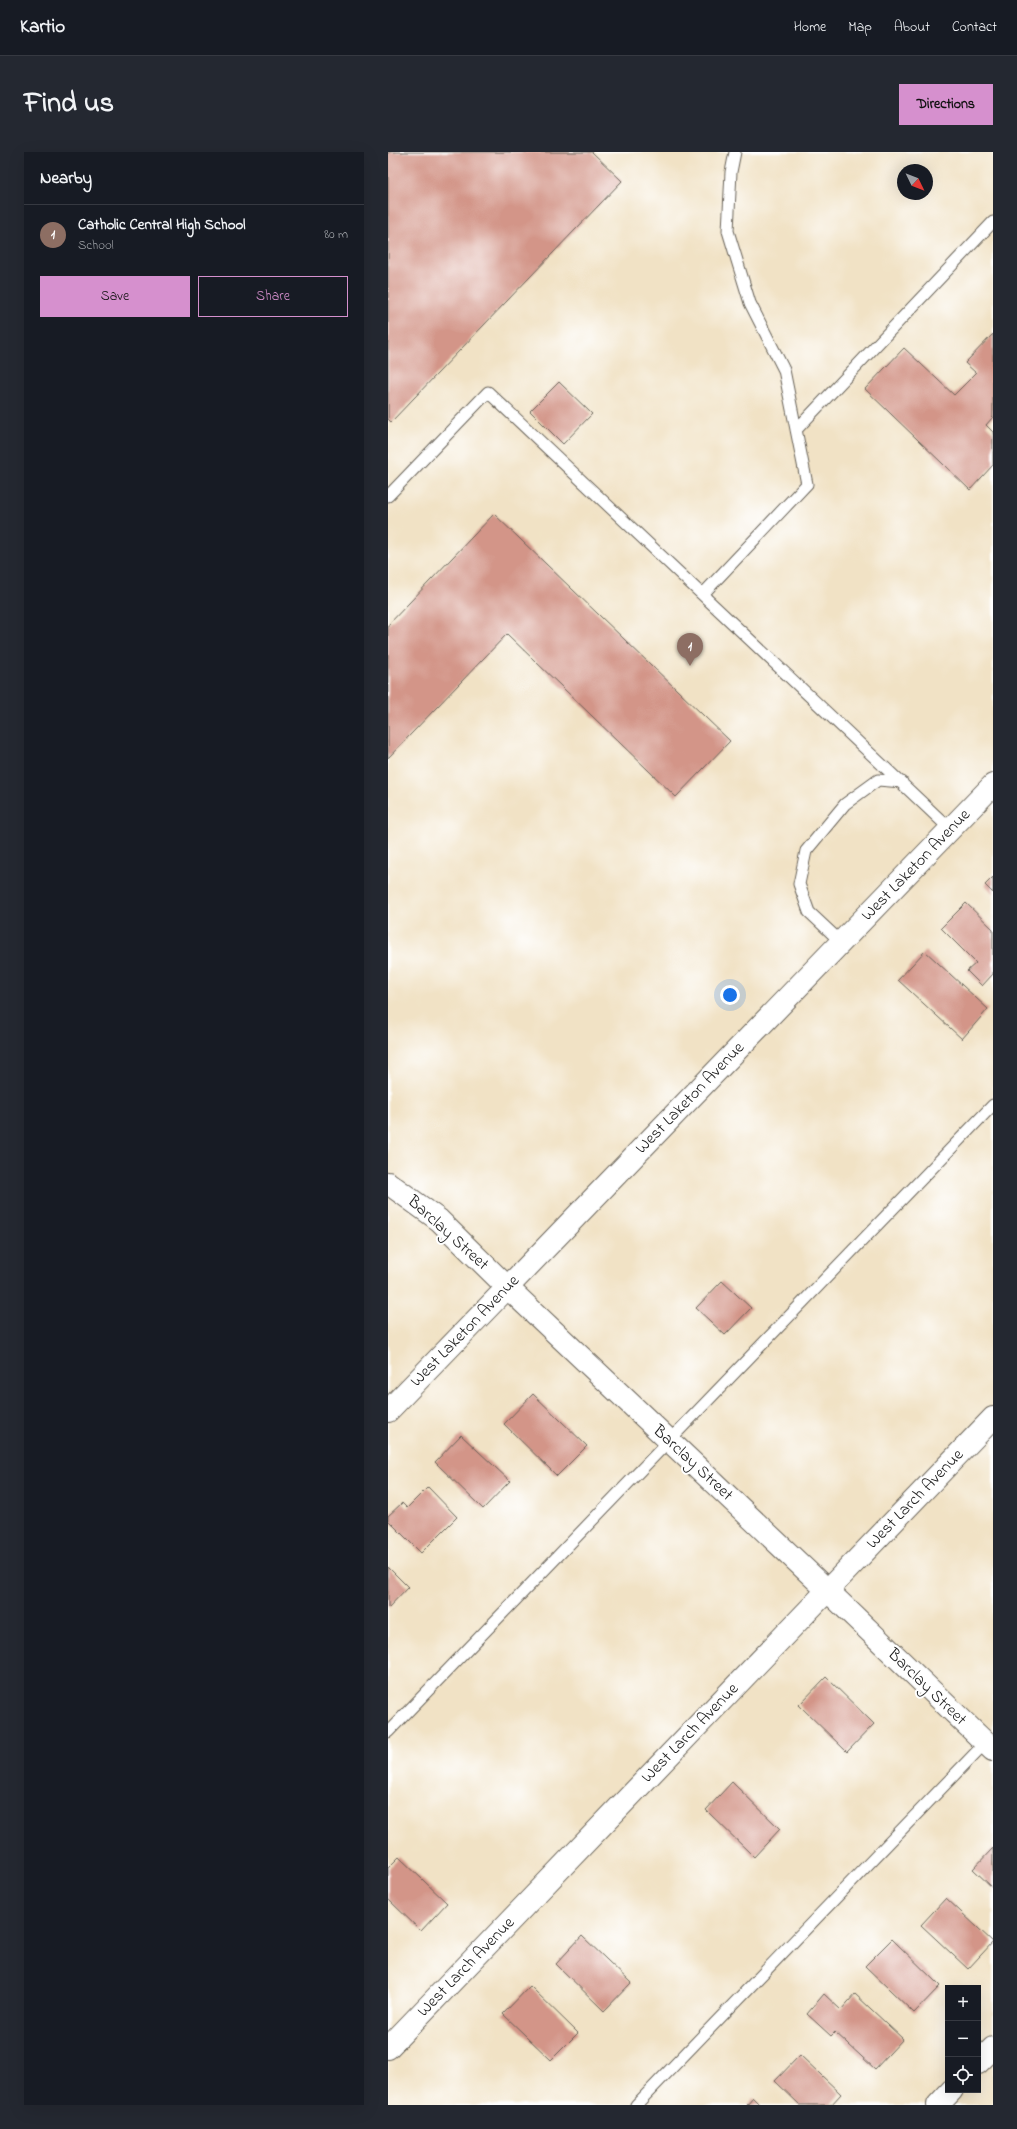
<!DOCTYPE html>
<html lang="en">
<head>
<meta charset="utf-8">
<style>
	body { margin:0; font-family:"Indie Flower",sans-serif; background:#242831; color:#f1f3f6 }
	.controls { position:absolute; right:12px; bottom:12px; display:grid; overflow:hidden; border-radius:0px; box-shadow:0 4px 16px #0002 }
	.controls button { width:36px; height:36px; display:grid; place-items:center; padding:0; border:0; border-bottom:1px solid #363941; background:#171b24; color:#f1f3f6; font:20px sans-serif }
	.compass { position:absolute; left:509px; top:12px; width:36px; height:36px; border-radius:50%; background:#171b24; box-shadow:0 4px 16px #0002; rotate:133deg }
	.you { position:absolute; left:342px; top:843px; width:14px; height:14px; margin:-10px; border:3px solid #fff; border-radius:50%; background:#1a73e8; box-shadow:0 0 0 6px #1a73e833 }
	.badge { display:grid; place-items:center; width:26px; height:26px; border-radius:50%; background:#d690ce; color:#fff; font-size:13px; font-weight:700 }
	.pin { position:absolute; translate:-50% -33px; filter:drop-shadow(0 1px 2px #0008) }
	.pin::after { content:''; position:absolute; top:21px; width:14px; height:12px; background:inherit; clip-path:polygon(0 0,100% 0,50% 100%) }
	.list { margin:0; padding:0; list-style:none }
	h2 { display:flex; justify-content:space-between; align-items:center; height:52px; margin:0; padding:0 16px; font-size:17px }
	h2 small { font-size:13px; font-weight:400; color:#9ea1a6 }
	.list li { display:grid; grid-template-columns:26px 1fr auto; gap:12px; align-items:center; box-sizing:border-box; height:60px; padding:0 16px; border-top:1px solid #363941 }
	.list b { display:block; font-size:15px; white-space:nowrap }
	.list p { margin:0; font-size:13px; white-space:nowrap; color:#9ea1a6 }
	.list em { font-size:13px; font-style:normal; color:#9ea1a6 }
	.actions { display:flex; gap:8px; padding:12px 16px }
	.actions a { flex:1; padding:9px 0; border:1px solid #d690ce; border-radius:0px; text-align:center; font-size:14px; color:#d690ce }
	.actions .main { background:#d690ce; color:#111 }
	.icon { flex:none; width:22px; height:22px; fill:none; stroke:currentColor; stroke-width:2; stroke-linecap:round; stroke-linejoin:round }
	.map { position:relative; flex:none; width:605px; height:1953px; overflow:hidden; border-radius:0px }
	header { display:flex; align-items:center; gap:24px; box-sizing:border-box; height:56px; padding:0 20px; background:#171b24; border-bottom:1px solid #363941 }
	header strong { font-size:19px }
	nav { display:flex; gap:22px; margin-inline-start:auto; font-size:14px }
	.intro { display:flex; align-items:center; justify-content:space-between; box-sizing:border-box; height:96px; padding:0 24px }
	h1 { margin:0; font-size:28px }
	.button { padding:10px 18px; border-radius:0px; background:#d690ce; color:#111; font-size:14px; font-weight:700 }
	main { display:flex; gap:24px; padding:0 24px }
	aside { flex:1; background:#171b24; border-radius:0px; box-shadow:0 4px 16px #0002 }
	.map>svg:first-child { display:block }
	.building { fill:#d39588 }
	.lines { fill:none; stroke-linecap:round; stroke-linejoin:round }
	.service-casing { stroke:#676157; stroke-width:13 }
	.minor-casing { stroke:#676157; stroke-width:24 }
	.secondary-casing { stroke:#676157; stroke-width:24 }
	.service { stroke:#fff; stroke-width:11 }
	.minor { stroke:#fff; stroke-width:22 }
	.secondary { stroke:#fff; stroke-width:22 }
	.labels { text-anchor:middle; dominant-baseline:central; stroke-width:4; stroke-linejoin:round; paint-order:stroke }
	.street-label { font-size:17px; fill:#1c1c1c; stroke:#fff }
</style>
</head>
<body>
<header>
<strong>Kartio</strong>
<nav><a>Home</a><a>Map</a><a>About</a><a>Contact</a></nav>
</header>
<div class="intro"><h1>Find us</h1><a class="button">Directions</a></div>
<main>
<aside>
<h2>Nearby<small></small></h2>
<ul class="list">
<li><span class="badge" style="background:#8d6e63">1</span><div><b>Catholic Central High School</b><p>School</p></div><em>80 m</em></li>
</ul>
<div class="actions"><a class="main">Save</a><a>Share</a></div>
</aside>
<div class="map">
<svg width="605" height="1953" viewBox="0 0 605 1953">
	<rect width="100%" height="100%" fill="#fff"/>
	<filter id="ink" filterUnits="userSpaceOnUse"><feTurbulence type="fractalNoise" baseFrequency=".025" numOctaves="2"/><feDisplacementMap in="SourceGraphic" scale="8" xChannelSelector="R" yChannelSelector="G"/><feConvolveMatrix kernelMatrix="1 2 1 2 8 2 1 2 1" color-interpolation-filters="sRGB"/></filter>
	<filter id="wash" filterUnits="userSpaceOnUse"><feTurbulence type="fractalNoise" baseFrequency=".012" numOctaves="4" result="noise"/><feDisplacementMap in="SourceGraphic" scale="16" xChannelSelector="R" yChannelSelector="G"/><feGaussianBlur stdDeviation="0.9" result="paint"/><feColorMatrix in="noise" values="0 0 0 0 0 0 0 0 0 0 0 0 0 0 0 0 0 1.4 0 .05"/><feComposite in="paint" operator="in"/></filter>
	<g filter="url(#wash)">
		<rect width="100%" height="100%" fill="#f1e2c5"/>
		<g id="blocks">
			<path class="building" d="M0 0H204L234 29 3 270 0 267Z
				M605 182V265L598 273 605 280V313L582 338 477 237 516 196 566 243 588 221 577 211Z
				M171 230 204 262 175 292 142 259Z
				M106 362 342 589 288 645 119 482 0 606V473Z
				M605 725V741L597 733Z
				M578 751 605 777V822L594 834 579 819 588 811 553 776Z
				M537 799 600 857 574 887 510 828Z
				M334 1129 363 1156 337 1183 308 1156Z
				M145 1242 199 1294 169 1324 116 1272Z
				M73 1283 122 1329 95 1357 47 1310Z
				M40 1335 69 1365 33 1401 0 1368V1364L14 1351 19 1356Z
				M0 1415 20 1435 0 1456Z
				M438 1525 486 1572 459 1600 411 1553Z
				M344 1630 392 1677 366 1705 318 1658Z
				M605 1696V1736L585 1717Z
				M11 1705 59 1751 33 1779 0 1747V1716Z
				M558 1746 605 1790 580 1817 533 1773Z
				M194 1784 243 1831 216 1859 168 1812Z
				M504 1787 552 1834 526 1861 477 1814Z
				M142 1834 190 1881 163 1908 115 1862Z
				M436 1842 453 1858 467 1842 515 1887 487 1917 447 1880 443 1884 419 1862Z
				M412 1903 453 1942 443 1953H412L387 1929Z
				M365 1946 372 1953H359Z"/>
		</g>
	</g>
	<g filter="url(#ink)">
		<use href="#blocks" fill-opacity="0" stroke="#676157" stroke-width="1"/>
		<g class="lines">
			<defs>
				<path id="service" d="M408 278 605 70
					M0 344 100 240 562 677
					M315 442 419 332 396 218 362 151 340 79 343 20 347 0
					M453 790 421 760 411 732 418 699 457 652 490 628 514 630
					M0 1580 605 953
					M248 1953 600 1588"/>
				<path id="minor" d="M0 1031 51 1068 119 1135 439 1438 605 1598
					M0 1896 605 1266
					M590 1911 605 1896
					M550 1953 564 1938"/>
				<path id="secondary" d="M0 1259 605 633"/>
			</defs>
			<use href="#service" class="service-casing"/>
			<use href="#minor" class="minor-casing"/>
			<use href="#secondary" class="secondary-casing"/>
			<use href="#service" class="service"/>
			<use href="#minor" class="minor"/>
			<use href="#secondary" class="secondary"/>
		</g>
	</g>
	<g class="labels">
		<g class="street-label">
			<text transform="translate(528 713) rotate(-46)">West Laketon Avenue</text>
			<text transform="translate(302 946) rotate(-46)">West Laketon Avenue</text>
			<text transform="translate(60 1081) rotate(42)">Barclay Street</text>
			<text transform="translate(77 1179) rotate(-46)">West Laketon Avenue</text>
			<text transform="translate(305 1311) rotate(43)">Barclay Street</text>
			<text transform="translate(527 1347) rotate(-46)">West Larch Avenue</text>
			<text transform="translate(539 1535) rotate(44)">Barclay Street</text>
			<text transform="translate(302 1581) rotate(-46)">West Larch Avenue</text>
			<text transform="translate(78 1815) rotate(-46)">West Larch Avenue</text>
		</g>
	</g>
</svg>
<div class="controls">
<button>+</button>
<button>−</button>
<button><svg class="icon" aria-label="locate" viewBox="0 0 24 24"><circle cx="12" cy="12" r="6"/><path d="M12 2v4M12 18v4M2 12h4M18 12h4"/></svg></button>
</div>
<svg class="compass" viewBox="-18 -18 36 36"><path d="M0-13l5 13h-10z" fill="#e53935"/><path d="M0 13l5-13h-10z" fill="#9ea1a6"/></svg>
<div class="you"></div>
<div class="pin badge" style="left:302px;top:514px;background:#8d6e63">1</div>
</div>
</main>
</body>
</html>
